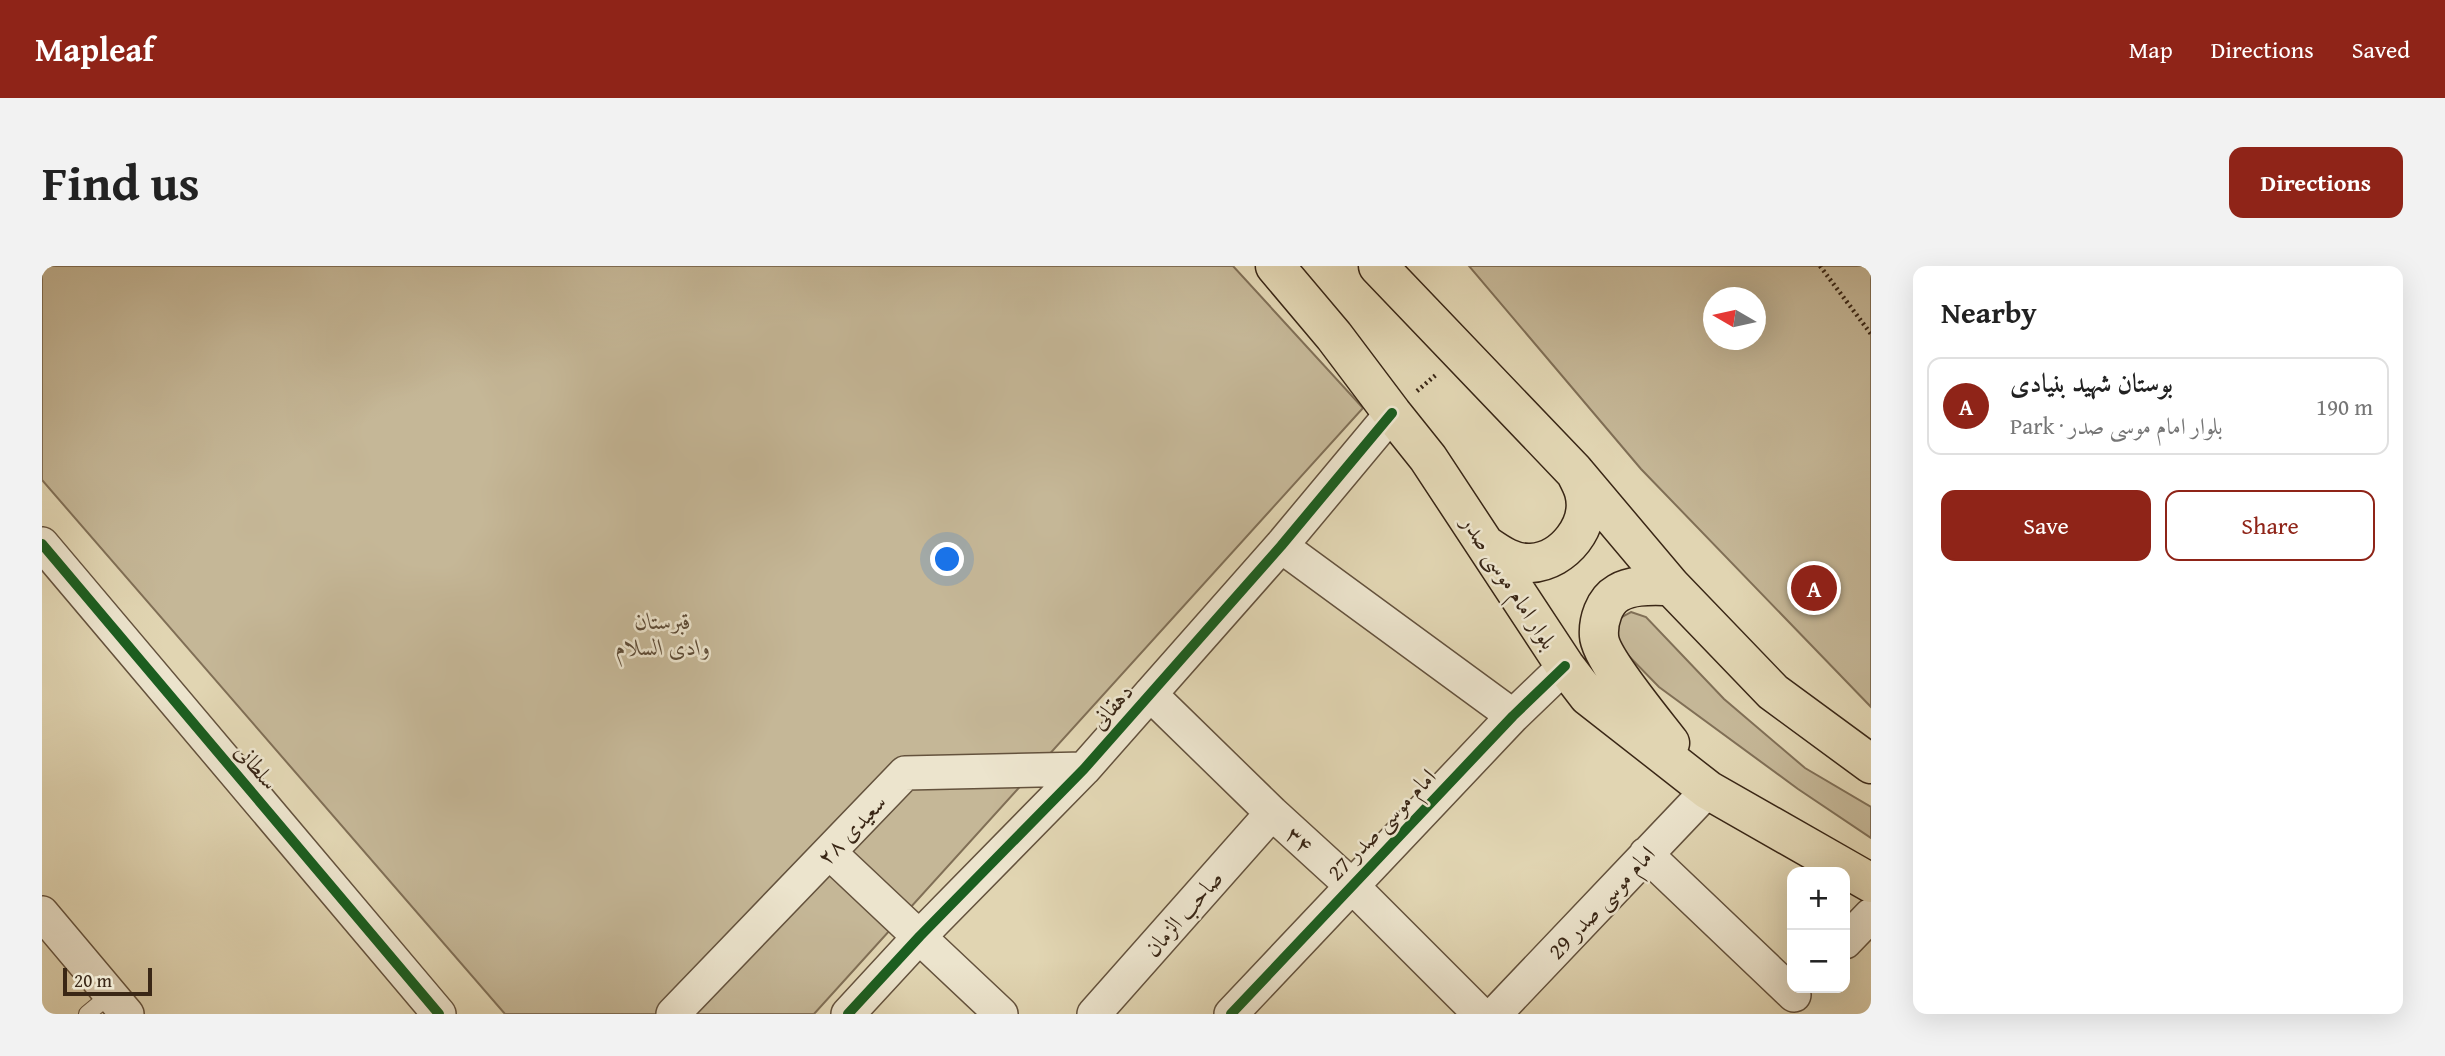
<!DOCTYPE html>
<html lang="en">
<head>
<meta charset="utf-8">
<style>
	body { margin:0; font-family:"Gentium Book Plus",Amiri,serif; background:#f2f2f2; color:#222 }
	.controls { position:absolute; right:21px; bottom:21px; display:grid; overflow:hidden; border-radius:14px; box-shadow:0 7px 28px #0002 }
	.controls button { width:63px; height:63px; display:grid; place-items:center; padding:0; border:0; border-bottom:2px solid #e0e0e0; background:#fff; color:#222; font:35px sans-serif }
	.compass { position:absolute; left:1661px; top:21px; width:63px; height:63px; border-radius:50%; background:#fff; box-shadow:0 7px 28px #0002; rotate:279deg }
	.scale { position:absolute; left:21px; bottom:18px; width:89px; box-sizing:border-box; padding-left:7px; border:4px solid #3a2716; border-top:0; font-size:19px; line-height:24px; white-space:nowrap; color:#3a2716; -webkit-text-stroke:5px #ece4cd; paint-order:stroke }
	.you { position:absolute; left:906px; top:294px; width:24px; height:24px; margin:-18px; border:5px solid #fff; border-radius:50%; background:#1a73e8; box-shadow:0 0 0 10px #1a73e833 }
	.badge { display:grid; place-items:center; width:46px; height:46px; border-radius:50%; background:#8f2418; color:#fff; font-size:23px; font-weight:700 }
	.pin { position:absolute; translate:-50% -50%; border:4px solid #fff; box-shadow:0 2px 7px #0006 }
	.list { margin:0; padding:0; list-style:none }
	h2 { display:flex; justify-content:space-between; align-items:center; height:91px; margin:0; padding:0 28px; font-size:30px }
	h2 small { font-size:23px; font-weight:400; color:#767676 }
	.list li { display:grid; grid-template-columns:46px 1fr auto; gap:21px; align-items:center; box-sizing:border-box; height:98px; margin:0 14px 14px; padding:0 14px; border:2px solid #e0e0e0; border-radius:14px }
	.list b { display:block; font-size:26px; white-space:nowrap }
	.list p { margin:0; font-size:23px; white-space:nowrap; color:#767676 }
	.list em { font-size:23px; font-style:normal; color:#767676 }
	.actions { display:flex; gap:14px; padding:21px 28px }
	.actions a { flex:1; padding:16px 0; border:2px solid #8f2418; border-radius:14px; text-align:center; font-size:24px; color:#8f2418 }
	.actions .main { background:#8f2418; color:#fff }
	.map { position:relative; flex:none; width:1829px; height:748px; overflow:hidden; border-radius:14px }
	header { display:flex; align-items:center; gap:42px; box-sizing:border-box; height:98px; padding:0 35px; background:#8f2418; color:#fff }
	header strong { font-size:33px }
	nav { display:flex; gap:38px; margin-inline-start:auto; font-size:24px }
	.intro { display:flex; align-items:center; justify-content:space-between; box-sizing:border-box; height:168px; padding:0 42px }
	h1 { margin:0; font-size:49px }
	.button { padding:18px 32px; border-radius:14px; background:#8f2418; color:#fff; font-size:24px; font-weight:700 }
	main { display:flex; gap:42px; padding:0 42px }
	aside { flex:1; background:#fff; border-radius:14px; box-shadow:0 7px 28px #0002 }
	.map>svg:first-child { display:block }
	.green { fill:#c5b797; stroke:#806f56; stroke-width:2; fill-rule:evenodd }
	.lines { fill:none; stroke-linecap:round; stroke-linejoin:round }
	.service-casing { stroke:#64523d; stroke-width:18 }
	.minor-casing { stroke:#64523d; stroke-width:36 }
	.primary-casing { stroke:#3a2716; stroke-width:41 }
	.path { stroke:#3a2716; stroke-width:4.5; stroke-dasharray:2 3.5; stroke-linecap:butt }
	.service { stroke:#ece4cd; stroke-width:16 }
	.minor { stroke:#ece4cd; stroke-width:33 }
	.primary { stroke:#e1d5b2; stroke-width:38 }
	.cycleway-casing { stroke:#ece4cd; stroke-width:15 }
	.cycleway { stroke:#1b5e20; stroke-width:10 }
	.labels { text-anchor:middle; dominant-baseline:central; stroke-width:5; stroke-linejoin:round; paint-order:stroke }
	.street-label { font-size:23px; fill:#3a2716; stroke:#ece4cd }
	.park-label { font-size:23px; font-style:italic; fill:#5d4b36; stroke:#ece4cd }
</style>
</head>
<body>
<header>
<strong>Mapleaf</strong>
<nav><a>Map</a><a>Directions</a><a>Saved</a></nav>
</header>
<div class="intro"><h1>Find us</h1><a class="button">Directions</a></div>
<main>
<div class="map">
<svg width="1829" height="748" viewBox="0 0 1829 748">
	<rect width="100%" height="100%" fill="#e1d5b2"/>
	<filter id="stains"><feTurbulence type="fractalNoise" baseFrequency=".00286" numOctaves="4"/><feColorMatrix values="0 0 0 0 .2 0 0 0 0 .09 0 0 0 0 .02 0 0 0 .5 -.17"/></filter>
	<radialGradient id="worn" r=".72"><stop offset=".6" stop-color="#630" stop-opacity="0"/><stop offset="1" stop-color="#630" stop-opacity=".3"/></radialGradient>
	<path class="green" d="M0 0H1191L1321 142 772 748H463L0 214Z
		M1427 0H1829V441L1599 203ZM1672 32H1714V74H1672Z
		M1589 346 1604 351 1682 433 1763 502 1829 541V572L1756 523 1617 421 1574 377 1576 353Z"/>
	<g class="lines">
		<defs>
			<path id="service" d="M45 748 68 729"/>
			<path id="minor" d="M0 278 397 748
				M1239 280 1471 450
				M1108 428 1230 547 1310 620 1438 748
				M787 586 959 748
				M1604 588 1752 729
				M0 647 85 748
				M1803 676 1829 649
				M631 748 863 507 1042 503
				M806 748 878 670 1042 503 1239 280 1350 147
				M1052 748 1230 547
				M1189 748 1471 450 1523 400
				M1453 748 1666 524"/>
			<path id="primary" d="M1233 0 1292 70 1350 147 1386 192 1523 400 1546 430 1666 524 1829 617
				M1336 0 1532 205 1629 320 1731 426 1829 498
				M1444 279C1457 288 1471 298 1489 297 1522 295 1551 259 1542 226 1540 219 1536 212 1533 206
				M1628 477C1613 457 1558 392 1557 370 1556 355 1562 335 1576 327 1591 318 1612 320 1629 320"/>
		</defs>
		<use href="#service" class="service-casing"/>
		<use href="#minor" class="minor-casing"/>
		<use href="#primary" class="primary-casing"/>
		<path class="path" d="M1778 0 1829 68
			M1375 125 1395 108"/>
		<use href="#service" class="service"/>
		<use href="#minor" class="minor"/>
		<use href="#primary" class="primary"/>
		<defs>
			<path id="cycleway" d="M0 278 397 748
				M806 748 878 670 1042 503 1239 280 1350 147
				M1189 748 1471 450 1523 400"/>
		</defs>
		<use href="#cycleway" class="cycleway-casing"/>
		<use href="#cycleway" class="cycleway"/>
	</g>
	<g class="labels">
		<g class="street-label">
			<text transform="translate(1468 316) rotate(57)">بلوار امام موسی صدر</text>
			<text transform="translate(1069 440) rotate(-49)">دهقانی</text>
			<text transform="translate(215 500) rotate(50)">سلطانی</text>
			<text transform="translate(1339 558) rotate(-46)">امام موسی صدر 27</text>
			<text transform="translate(809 563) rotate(-46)">سعیدی ۲۸</text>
			<text transform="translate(1258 573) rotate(42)">۳۴</text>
			<text transform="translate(1559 636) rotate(-47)">امام موسی صدر 29</text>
			<text transform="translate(1141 647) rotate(-49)">صاحب الزمان</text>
		</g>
		<g class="park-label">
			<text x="621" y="354">قبرستان<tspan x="621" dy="26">وادی السلام</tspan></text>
		</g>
	</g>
	<rect width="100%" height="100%" filter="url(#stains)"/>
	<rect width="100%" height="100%" fill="url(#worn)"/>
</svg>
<div class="controls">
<button>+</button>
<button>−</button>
</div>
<svg class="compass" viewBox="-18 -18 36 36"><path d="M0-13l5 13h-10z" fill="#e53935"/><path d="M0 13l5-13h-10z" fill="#767676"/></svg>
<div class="scale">20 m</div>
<div class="you"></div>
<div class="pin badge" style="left:1772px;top:322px">A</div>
</div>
<aside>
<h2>Nearby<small></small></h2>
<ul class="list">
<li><span class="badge">A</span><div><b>بوستان شهید بنیادی</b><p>Park · بلوار امام موسی صدر</p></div><em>190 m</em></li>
</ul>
<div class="actions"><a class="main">Save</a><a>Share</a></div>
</aside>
</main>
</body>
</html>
